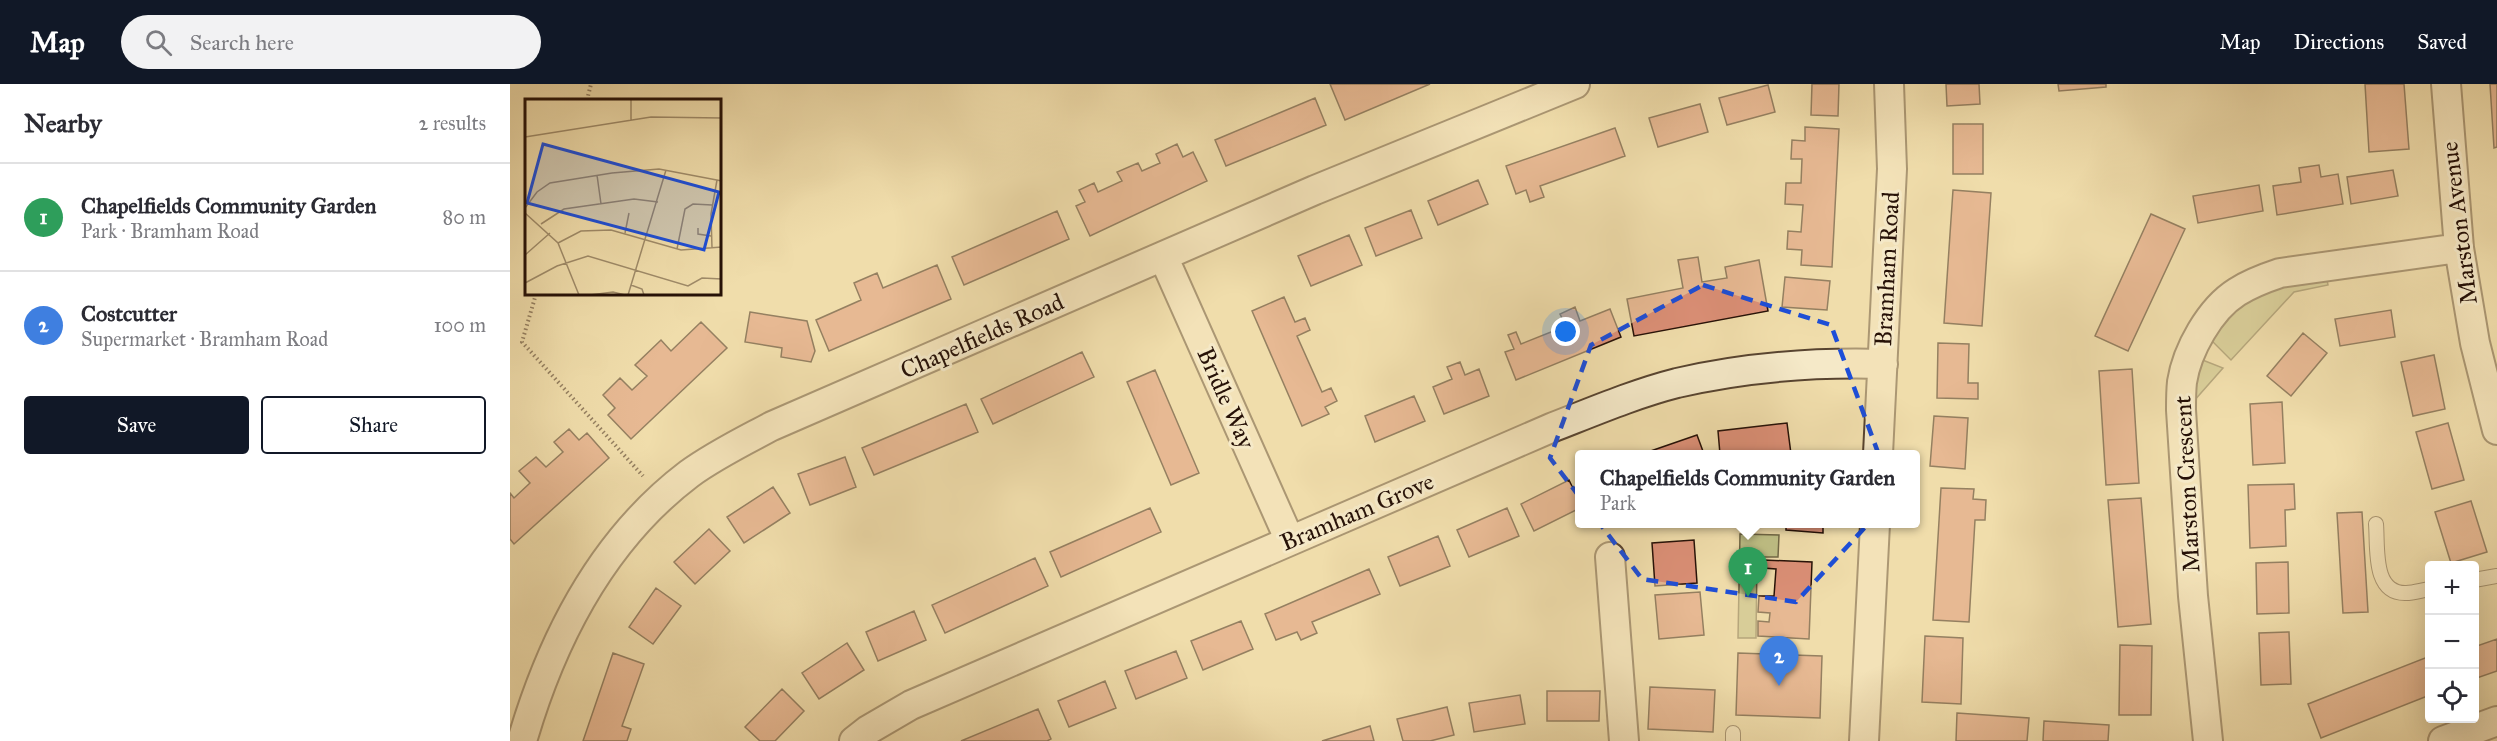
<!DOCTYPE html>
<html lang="en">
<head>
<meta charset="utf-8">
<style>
	body { margin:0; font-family:"IM FELL Great Primer",serif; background:#f2f2f3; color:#2b2b33 }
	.controls { position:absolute; right:18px; bottom:18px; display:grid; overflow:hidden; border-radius:6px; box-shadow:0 6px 24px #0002 }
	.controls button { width:54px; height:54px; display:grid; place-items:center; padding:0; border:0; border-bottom:2px solid #e1e1e2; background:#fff; color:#2b2b33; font:30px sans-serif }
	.you { position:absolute; left:1056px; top:248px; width:21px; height:21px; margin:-15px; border:4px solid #fff; border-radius:50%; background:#1a73e8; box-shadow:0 0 0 9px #1a73e833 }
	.badge { display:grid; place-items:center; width:39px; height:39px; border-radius:50%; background:#111827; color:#fff; font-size:20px; font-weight:700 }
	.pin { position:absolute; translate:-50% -50px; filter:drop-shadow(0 2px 3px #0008) }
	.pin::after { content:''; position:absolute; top:32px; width:21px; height:18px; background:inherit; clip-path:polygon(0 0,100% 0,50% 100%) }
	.popup { position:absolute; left:1065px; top:366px; width:345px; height:78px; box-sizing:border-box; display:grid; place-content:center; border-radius:6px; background:#fff; filter:drop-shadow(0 2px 4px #0005); font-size:20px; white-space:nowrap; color:#7c7c81 }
	.popup b { font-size:22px; color:#2b2b33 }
	.popup::after { content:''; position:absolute; left:50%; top:100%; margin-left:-12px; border:12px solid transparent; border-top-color:#fff }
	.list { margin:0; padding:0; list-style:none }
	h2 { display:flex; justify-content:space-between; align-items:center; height:78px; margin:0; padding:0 24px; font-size:26px }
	h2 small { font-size:20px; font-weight:400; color:#7c7c81 }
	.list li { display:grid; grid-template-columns:39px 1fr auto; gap:18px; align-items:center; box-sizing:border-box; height:108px; padding:0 24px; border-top:2px solid #e1e1e2 }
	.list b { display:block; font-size:22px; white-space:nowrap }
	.list p { margin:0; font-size:20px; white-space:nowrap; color:#7c7c81 }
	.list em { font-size:20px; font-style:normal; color:#7c7c81 }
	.actions { display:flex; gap:12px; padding:18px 24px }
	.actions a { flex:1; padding:14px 0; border:2px solid #111827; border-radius:6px; text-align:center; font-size:21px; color:#111827 }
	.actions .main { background:#111827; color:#fff }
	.icon { flex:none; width:33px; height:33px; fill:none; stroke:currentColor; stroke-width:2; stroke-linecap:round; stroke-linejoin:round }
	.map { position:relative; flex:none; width:1987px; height:657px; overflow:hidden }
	header { display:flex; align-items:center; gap:36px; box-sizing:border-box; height:84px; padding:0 30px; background:#111827; color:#fff }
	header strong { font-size:28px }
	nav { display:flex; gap:33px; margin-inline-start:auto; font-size:21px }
	.search { width:420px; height:54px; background:#f2f2f3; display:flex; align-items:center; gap:15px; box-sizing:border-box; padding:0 21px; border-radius:33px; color:#7c7c81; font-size:22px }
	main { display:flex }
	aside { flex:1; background:#fff }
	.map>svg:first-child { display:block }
	.green { fill:#bfbf85; stroke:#726846; stroke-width:1.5 }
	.building { fill:#db8f76; stroke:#261107; stroke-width:1.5 }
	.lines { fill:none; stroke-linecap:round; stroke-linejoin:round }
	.service-casing { stroke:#584430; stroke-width:16 }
	.minor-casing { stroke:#584430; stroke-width:32 }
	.path { stroke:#261107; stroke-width:4; stroke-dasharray:1.5 3; stroke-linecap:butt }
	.service { stroke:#f5e9c8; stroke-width:14 }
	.minor { stroke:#f5e9c8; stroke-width:28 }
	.marked { fill:none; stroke:#1d4ed8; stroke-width:4.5; stroke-dasharray:12 8; stroke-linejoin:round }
	.labels { text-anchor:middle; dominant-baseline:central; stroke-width:6; stroke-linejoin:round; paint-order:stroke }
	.street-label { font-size:24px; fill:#261107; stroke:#f5e9c8 }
	.inset-road { fill:none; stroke:#9f8b69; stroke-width:1.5 }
	.view { fill:#1d4ed8; fill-opacity:0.15; stroke:#1d4ed8; stroke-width:3 }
	.inset-edge { fill:none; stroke:#261107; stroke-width:3 }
</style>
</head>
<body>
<header>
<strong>Map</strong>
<div class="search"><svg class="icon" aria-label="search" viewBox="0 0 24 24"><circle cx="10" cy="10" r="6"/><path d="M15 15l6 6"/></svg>Search here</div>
<nav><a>Map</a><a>Directions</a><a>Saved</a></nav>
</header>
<main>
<aside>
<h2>Nearby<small>2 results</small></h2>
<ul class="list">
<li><span class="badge" style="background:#2e9e5b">1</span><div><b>Chapelfields Community Garden</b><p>Park · Bramham Road</p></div><em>80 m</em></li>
<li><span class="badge" style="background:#3f7fe0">2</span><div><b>Costcutter</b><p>Supermarket · Bramham Road</p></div><em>100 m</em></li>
</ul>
<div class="actions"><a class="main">Save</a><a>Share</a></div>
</aside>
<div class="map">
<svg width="1987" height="657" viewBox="0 0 1987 657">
	<rect width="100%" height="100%" fill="#f0ddab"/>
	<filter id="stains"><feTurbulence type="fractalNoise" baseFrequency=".00333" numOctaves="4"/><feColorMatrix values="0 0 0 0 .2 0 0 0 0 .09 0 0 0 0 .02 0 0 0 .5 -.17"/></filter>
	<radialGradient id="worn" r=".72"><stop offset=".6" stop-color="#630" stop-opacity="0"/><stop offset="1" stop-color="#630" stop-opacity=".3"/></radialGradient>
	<path class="green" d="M1816 191 1818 201 1784 208 1721 276 1702 257C1732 206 1762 202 1816 191Z
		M1690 275 1713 284 1683 318Z
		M1230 450 1269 451 1268 473H1247L1246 554H1228Z"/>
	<path class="building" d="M820 0H920L835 36Z
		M1302 0H1329L1328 32 1301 31Z
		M1436 0H1469L1470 20 1437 22Z
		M1548 0H1596V3L1549 7Z
		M1855 0H1894L1899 65 1859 68Z
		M1980 0H1987V63L1984 64Z
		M1258 1 1265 28 1217 41 1209 14Z
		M805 14 816 41 716 82 705 56Z
		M1190 20 1198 48 1148 63 1139 34Z
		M1443 40H1473V90H1443Z
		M1295 43 1329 45 1322 183 1291 181 1292 166 1277 165 1278 147 1291 148 1293 121 1275 120 1276 99H1291L1292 75H1281L1282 56 1295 57Z
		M1105 44 1115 72 1030 102 1034 113 1020 118 1016 106 1006 110 996 82Z
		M667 60 673 73 683 68 697 97 580 152 566 122 575 118 569 106 584 99 588 108 612 97 607 88 628 79 632 87 650 79 646 70Z
		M1809 81 1811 93 1828 90 1833 120 1767 131 1763 102 1791 98 1789 84Z
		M1883 86 1888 112 1841 120 1837 93Z
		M968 96 978 120 928 141 918 117Z
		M1749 101 1753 127 1688 139 1683 112Z
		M1443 106 1481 109 1472 242 1434 239Z
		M901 126 912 154 866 172 855 144Z
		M547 127 559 155 454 201 442 173Z
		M1641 130 1675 145 1618 267 1585 252Z
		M839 151 852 181 801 202 788 172Z
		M1188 173 1192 198 1217 194 1215 183 1249 176 1258 227 1124 252 1117 215 1173 204 1168 176Z
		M427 181 441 215 319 267 306 236 351 216 344 199 367 189 373 204Z
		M1275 193 1320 197 1317 226 1272 223Z
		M774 213 785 238 795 234 800 246 787 252 812 308 821 304 827 317 815 323 819 330 792 342 742 227Z
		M1065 223 1070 237 1100 225 1111 253 1006 296 995 268 1004 265 998 251 1006 248 1011 260 1056 242 1050 230Z
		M1881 226 1885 253 1830 262 1825 235Z
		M240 228 297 237 305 267 301 278 271 273 272 264 235 258Z
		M191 238 217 264 121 355 98 331 105 324 93 311 110 294 122 306 137 292 125 281 151 256 161 267Z
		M1793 249 1817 269 1781 312 1757 292Z
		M1428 259 1459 260 1458 299H1468V315L1427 314Z
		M572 268 584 293 483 340 471 315Z
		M1924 271 1935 325 1903 332 1891 278Z
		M950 278 955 291 969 285 979 312 934 330 923 303 942 295 937 283Z
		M1622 285 1629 399 1596 401 1589 287Z
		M645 286 689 389 661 401 617 298Z
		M904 312 915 337 865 358 855 332Z
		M1772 318 1775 379 1743 381 1740 320Z
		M456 320 468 348 364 391 352 364Z
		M1424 332 1458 334 1455 385 1420 382Z
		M1277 339 1281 370H1210L1208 347Z
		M1938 339 1954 396 1922 405 1906 348Z
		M59 345 69 356 77 349 99 374 4 460 0 455V409L4 414 20 399 9 387 26 373 36 383 53 368 44 358Z
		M1187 351 1194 370H1132Z
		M335 373 346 403 300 421 288 390Z
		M1059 396 1070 419V424L1024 447 1011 420Z
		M1784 400 1785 425 1775 426 1776 462 1740 464 1738 401Z
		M263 403 280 429 234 459 217 433Z
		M1431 404 1464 405 1463 415 1476 416 1475 436H1465L1459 538 1423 536Z
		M1631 414 1641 540 1608 543 1598 416Z
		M1961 417 1977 468 1941 479 1925 428Z
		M640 424 651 448 551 493 540 468Z
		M997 424 1009 452 959 473 947 446Z
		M1852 428 1858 528 1833 529 1827 429Z
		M1276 440H1313V449L1276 446Z
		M199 445 220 467 185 500 164 478Z
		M928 452 940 482 890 502 878 473Z
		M1184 456 1187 499 1145 502 1142 459Z
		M525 474 538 502 435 549 422 521Z
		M1253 476 1302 478 1299 555 1248 552V537L1259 538 1260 529 1248 528 1249 512H1264L1266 485 1253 484Z
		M1778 478 1779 529 1747 530 1746 479Z
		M859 485 870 510 802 538 807 549 791 556 787 548 766 556 755 530Z
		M146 504 171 522 143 560 119 543Z
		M1190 508 1194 551 1149 555 1145 511Z
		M404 527 416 556 368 577 356 548Z
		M731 537 743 565 693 586 681 557Z
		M1779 548 1781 600 1751 601 1749 549Z
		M1415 552 1453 554 1451 620 1412 618Z
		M1987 555V587L1964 595V563Z
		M337 559 354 586 309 615 292 589Z
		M1610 561 1642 562 1641 631H1609Z
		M666 567 677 594 626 615 615 587Z
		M103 569 134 580 112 642 121 645 117 657H73Z
		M1228 569 1312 572 1310 634 1226 631Z
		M1920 572V611L1811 654 1798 620Z
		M595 597 606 624 559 643 548 617Z
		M1140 603 1205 606 1203 648 1138 645Z
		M272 605 294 627 265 657H250L235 643Z
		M1037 607H1090L1089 637H1037Z
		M1010 611 1015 640 964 648 959 619Z
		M937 623 944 651 920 657H893L887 635Z
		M528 625 541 655 537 657H451Z
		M1447 629 1519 634 1517 657H1446Z
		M1534 637 1599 641 1598 657H1533Z
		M860 642 864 657H812Z"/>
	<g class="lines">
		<defs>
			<path id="service" d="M1866 440C1868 463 1862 510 1896 509 1904 509 1912 506 1920 505
				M1964 496 1987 492
				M1223 657V649"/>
			<path id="minor" d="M1936 0 1949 164 1965 259 1987 346
				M653 172 780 457
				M1368 370 1382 85 1379 0
				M1100 473 1114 657
				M12 657C42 554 92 456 179 390 205 371 234 357 262 342L805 106 1065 0
				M344 657 358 646 401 621 1041 344C1082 328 1124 310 1167 299 1236 283 1302 278 1373 280
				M1354 657 1365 440
				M1698 657 1683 512 1671 326C1671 317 1671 307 1672 298 1677 266 1700 225 1727 208 1741 199 1755 194 1770 189L1949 164
				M1933 657 1987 637"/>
		</defs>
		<use href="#service" class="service-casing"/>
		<use href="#minor" class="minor-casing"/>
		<path class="path" d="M77 16 81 0
			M26 210 12 258 133 392"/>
		<use href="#service" class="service"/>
		<use href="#minor" class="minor"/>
	</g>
	<path d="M0 0H1987V657H0ZM1193 201 1321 241 1384 412 1286 518 1132 495 1040 374 1081 261Z" fill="#f0ddab" fill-opacity=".55" fill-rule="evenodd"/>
	<path class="marked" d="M1193 201 1321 241 1384 412 1286 518 1132 495 1040 374 1081 261Z"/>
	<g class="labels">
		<g class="street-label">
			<text transform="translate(1949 139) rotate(-97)">Marston Avenue</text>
			<text transform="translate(1377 185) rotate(-87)">Bramham Road</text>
			<text transform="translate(472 252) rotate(-24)">Chapelfields Road</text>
			<text transform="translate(716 314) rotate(66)">Bridle Way</text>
			<text transform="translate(1677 400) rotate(-93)">Marston Crescent</text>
			<text transform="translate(847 428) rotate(-23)">Bramham Grove</text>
		</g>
	</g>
	<g transform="translate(15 15)">
		<rect width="196" height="196" fill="#f0ddab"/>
		<path class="inset-road" d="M106 0V21M0 38 126 18 197 19M72 76 76 105M0 109 12 93 25 84 87 74 134 70 197 82M0 114 33 144 54 196M16 125 39 110 109 100 133 103M173 129V135L186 137M100 134 104 114M33 144 56 132 86 131 156 151 197 148M187 149 186 115 192 81M152 150 160 110 168 105 187 106M0 156 25 134M0 184 32 167 63 157 163 187 177 179 197 180M106 186 117 190 119 196M65 196 88 193 100 196M103 196 141 71"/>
		<path class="view" d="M18 45 194 93 179 151 2 104Z"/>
		<rect width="196" height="196" class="inset-edge"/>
	</g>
	<rect width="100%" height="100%" filter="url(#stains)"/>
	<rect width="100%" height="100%" fill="url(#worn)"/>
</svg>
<div class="controls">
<button>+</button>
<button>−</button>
<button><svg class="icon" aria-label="locate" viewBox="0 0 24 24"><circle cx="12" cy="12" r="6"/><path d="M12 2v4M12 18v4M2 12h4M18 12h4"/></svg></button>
</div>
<div class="you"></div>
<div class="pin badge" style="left:1238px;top:513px;background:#2e9e5b">1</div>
<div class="popup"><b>Chapelfields Community Garden</b>Park</div>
<div class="pin badge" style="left:1269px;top:602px;background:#3f7fe0">2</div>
</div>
</main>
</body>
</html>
